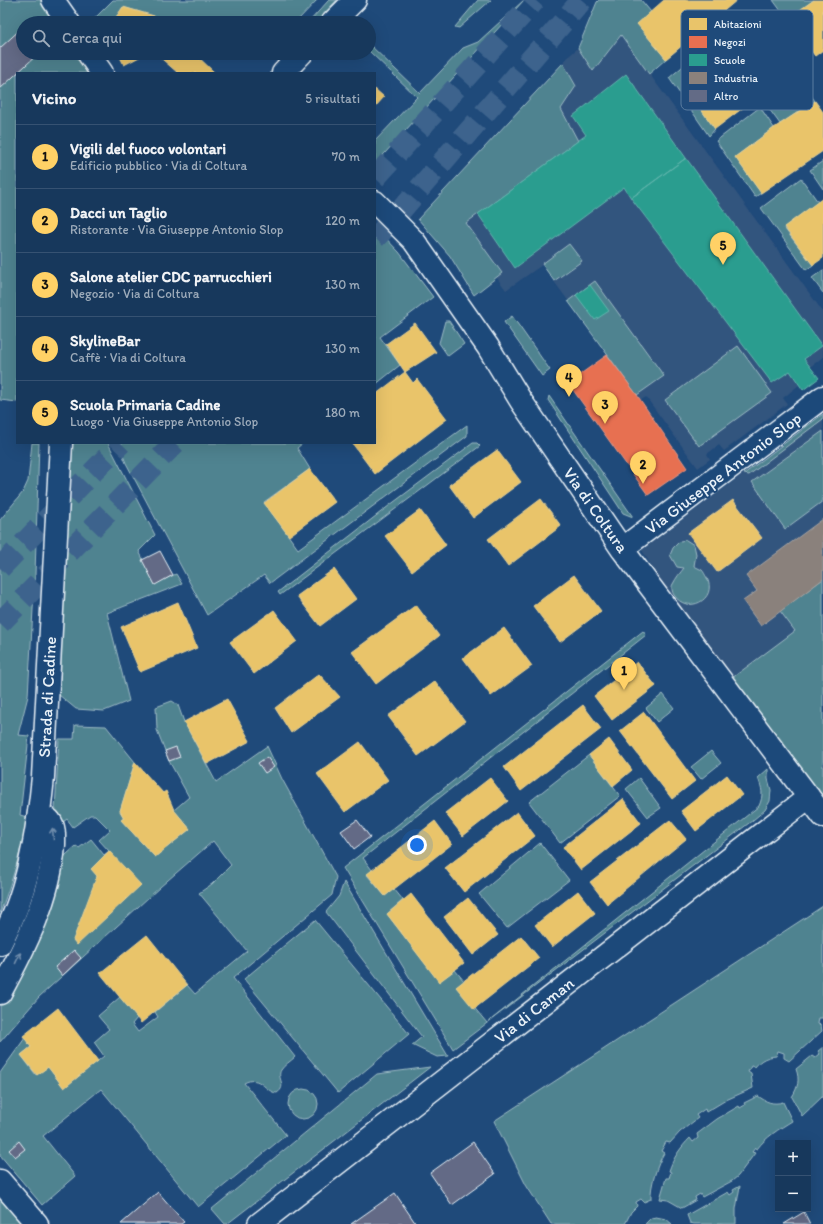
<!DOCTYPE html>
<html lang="it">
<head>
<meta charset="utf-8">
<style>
	body { margin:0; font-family:Itim,sans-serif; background:#203f62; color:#f1f3f6 }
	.controls { position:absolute; right:12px; bottom:12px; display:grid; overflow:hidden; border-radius:0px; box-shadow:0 4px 16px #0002 }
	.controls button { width:36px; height:36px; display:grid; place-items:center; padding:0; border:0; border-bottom:1px solid #365272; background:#17385c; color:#f1f3f6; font:20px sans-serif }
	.you { position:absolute; left:417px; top:845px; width:14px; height:14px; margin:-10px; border:3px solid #fff; border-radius:50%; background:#1a73e8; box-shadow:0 0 0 6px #1a73e833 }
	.badge { display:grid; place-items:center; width:26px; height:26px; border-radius:50%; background:#ffd166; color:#111; font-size:13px; font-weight:700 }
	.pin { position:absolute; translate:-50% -33px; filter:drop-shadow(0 1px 2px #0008) }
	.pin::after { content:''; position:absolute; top:21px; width:14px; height:12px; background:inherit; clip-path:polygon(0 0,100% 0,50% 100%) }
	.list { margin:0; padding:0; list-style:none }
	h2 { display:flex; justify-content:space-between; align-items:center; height:52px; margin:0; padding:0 16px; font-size:17px }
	h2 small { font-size:13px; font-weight:400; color:#9eacbb }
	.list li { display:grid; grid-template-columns:26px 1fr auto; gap:12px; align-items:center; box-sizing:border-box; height:64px; padding:0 16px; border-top:1px solid #365272 }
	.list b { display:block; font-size:15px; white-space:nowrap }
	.list p { margin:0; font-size:13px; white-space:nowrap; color:#9eacbb }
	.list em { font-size:13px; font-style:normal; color:#9eacbb }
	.icon { flex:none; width:22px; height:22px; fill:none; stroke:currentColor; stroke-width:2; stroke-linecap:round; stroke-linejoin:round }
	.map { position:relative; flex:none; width:823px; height:1224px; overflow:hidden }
	.search { position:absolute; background:#17385c; box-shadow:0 4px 16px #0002; left:16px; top:16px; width:360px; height:44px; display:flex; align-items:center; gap:10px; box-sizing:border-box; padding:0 14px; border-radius:22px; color:#9eacbb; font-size:15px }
	.panel { position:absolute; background:#17385c; box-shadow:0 4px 16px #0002; left:16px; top:72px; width:360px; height:372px; border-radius:0px }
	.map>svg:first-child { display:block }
	.built { fill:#33547e }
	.green { fill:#508390; stroke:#9cbac4 }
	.homes { fill:#e9c46a; stroke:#e9d295 }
	.shops { fill:#e76f51; stroke:#e79683 }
	.schools { fill:#2a9d8f; stroke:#63b6ae }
	.industry { fill:#8a817c; stroke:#a6a3a1 }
	.building { fill:#636b86; stroke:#e8f1f8 }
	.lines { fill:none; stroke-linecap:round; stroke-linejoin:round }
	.trunk-tunnel { stroke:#3d638d; stroke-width:22; stroke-dasharray:22 11; stroke-linecap:butt }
	.minor-casing { stroke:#e8f1f8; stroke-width:25 }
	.tertiary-casing { stroke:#e8f1f8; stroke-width:25 }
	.minor { stroke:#1f4a7a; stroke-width:22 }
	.tertiary { stroke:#1f4a7a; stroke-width:22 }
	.oneway { stroke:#6f8dac }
	.labels { text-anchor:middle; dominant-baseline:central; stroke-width:4; stroke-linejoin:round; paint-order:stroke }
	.street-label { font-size:17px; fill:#e8f1f8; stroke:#1f4a7a }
	.key { fill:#1f4a7a; stroke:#5b7ca0; stroke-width:1 }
	.key-label { font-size:11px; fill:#e8f1f8 }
</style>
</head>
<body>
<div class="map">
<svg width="823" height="1224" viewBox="0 0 823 1224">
	<rect width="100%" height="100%" fill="#1f4a7a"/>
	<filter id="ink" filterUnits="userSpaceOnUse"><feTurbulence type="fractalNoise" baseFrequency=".025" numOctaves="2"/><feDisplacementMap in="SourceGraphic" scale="8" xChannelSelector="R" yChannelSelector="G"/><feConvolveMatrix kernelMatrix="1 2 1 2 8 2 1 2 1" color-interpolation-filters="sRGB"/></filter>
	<g filter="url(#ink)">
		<path class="built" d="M597 2 823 312V357L810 367 819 378 803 390 799 385 783 398 787 404 724 451 719 445 707 454 710 459 698 468 646 397 641 400 542 265 506 290 497 278 474 295 450 256 418 219 569 56 578 48Z
			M823 414V798L660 581 642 550Z"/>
		<path class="green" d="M0 0H40L55 23H23V53H74L87 73H17V402L0 400Z
			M113 0H317L298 20 292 23H218L212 21 210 23H162L154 16 123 7 112 23H90Z
			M329 0H337L315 23H308Z
			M478 0H491L459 28 455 27Z
			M524 0 375 164V141L417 97 369 51V44L420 93 463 48 478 42Z
			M599 0H641L651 12 638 24 666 59 649 74 621 35 593 71 578 48 597 2Z
			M773 0H814L787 19Z
			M706 47 720 66 687 90 715 129 709 136 669 78Z
			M563 63 576 86 561 109 578 141 466 223 502 273 474 295 450 256 418 219Z
			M793 70 815 101 780 124 759 95Z
			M760 107 774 128 735 157 761 193 755 197 716 141Z
			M823 161V189L810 170Z
			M801 178 818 202 784 228 813 265 806 270 761 208Z
			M375 227 399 252 433 297 380 337 400 365 375 385Z
			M569 244 582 261 554 281 542 264Z
			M823 270V293L812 278Z
			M595 281 664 376 637 395 568 301Z
			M512 316 550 370 542 376 504 322Z
			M445 321H449L464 344 448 356 439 343Z
			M738 346 772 393 699 446 665 400Z
			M549 396 633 517 623 513 548 400Z
			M823 414V419L749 475 744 474Z
			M467 425V436L270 583 264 575 207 615 126 463 118 443H303L297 448 310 469 264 502 298 549Z
			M823 431V501L785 529 752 482Z
			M32 443H39L35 575 28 696 18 735 29 736 20 815 27 817C22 850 12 881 0 913V520L23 492 28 481Z
			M72 443H108L155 535 139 551 155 584 176 574 182 584 107 613 129 701 104 711 76 709 59 695Z
			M473 443H477L480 446 280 595 278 592 390 505Z
			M686 540 694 545 696 554 694 566C696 567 700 569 702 570 704 572 705 575 707 578 718 600 687 615 674 595 672 592 671 587 673 584 676 578 680 573 684 568L677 567 670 555 673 548 680 541Z
			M823 579V798L732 678 795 631 780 611Z
			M643 631 646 635 363 858 372 870 367 875 385 896 394 889 403 900 387 914 439 981 455 970 464 981 457 987 487 1023 759 806C764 795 762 788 758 778L768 769V779L771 790 770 801 765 810 753 820 453 1049 343 868Z
			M663 694 674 708 657 722 646 708Z
			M172 701 178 705 184 722 216 782 267 746 282 779 336 877 332 895 233 978 295 1057C291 1061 284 1065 281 1070 276 1078 288 1086 277 1093 264 1092 261 1074 244 1083L286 1135 198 1207 101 1089 43 1136 75 1176 42 1205 0 1155V1073L25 1038 31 1047 21 1055 36 1075 48 1067 64 1088 104 1056 94 1042 109 1029 98 1016 120 997 137 1018 132 1024 138 1032 158 1017 155 1012 187 985 195 994 247 951 199 893 212 884 231 865 213 841 160 887 39 997 0 1042V1003L58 862 76 846 79 848 91 839 104 855 109 851 99 840 110 830 95 815H90L73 827 67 819 59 825 55 810 59 739H74L75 725 106 726 135 762 120 811 124 818 121 820 155 857 190 829 174 810 189 797 169 761 157 730 156 707Z
			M711 751 721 763 701 779 691 767Z
			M589 755 620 796 560 843 529 802Z
			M639 778 661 808 648 817 626 789Z
			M540 843 569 880 507 928 479 894Z
			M344 882 448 1056 437 1057 412 1045 422 1037 326 912 339 896Z
			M823 906V1018H819L818 1024 821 1025 822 1031 789 1061 784 1058V1053L778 1051 776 1056C767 1057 761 1059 755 1067L751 1066 748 1072 751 1074 753 1088 726 1100 706 1112 705 1109 696 1115 698 1118 680 1132 670 1143 666 1142 661 1151 664 1153C657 1165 650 1186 651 1199L644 1202 641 1199 636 1202 637 1206 631 1212 625 1224H551L526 1185 494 1121Z
			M315 920 409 1034 338 1093 244 979Z
			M823 1047V1096L802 1116 792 1097C798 1087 800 1080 796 1069L812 1056 815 1058 820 1054 818 1051Z
			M430 1067 227 1224H225L212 1209 377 1074Z
			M288 1104a15 15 0 1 1 30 0a15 15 0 1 1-30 0Z
			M758 1096C766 1102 773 1105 783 1102L792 1121C779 1129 766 1137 757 1149L755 1148 752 1152 755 1153 738 1176 732 1181 702 1197 700 1194 695 1197 696 1200 682 1208 668 1200 660 1199 666 1178H669L671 1172 669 1171C673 1158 681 1147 690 1138L693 1142 698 1138 697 1134 717 1119 739 1106 740 1108 745 1105 744 1103Z
			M740 1186 736 1209V1224H694L690 1223 687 1215 728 1192 730 1195 734 1192 733 1190Z
			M0 1199 22 1224H0Z
			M656 1217 666 1219 672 1224H645L651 1218Z"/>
		<path class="homes" d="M664 0H737L666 59 637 24Z
			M814 0H823V50L815 56 787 19Z
			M123 7 154 16 162 23H112Z
			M766 32V34L793 70 715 129 687 90Z
			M118 53H147L124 65Z
			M155 53H194L215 73H178Z
			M375 89 384 97 375 107Z
			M815 101 823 112V151L761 193 735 157 774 128Z
			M823 198V258L813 265 784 227Z
			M415 323 436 352 405 372 386 344Z
			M405 372 413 383 417 379 447 419 375 474 352 443H375V395Z
			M497 450 521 482 473 518 449 485Z
			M310 469 335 502 289 536 264 503Z
			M541 499 561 526 508 566 488 539Z
			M733 500 762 538 717 572 688 533Z
			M420 510 446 545 412 571 385 536Z
			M334 569 356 599 320 626 297 596Z
			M574 575 601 611 560 642 533 606Z
			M178 602 197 648 140 672 121 627Z
			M416 605 439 636 376 684 352 652Z
			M274 610 297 641 254 674 230 642Z
			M504 628 532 666 491 696 463 658Z
			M637 662 656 686 612 720 594 696Z
			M319 674 340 697 291 733 275 708Z
			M435 681 465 721 418 756 388 716Z
			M227 699 250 741 207 764 184 722Z
			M583 705 601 729 521 791 504 767Z
			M644 712 695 781 672 799 620 731Z
			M609 739 632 770 613 786 589 755Z
			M360 742 388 780 345 812 317 774Z
			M135 762 163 793 166 791 174 810 190 829 155 857 121 820 124 818 120 811Z
			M727 775 742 795 696 831 681 811Z
			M490 778 508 801 463 836 445 813Z
			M623 799 641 823 581 870 563 847Z
			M517 812 535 836 464 892 445 868Z
			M670 820 686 839 607 904 590 882Z
			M435 821 452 844 385 896 367 874Z
			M109 851 141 885 77 945 73 940 97 876 91 869Z
			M578 891 595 913 552 947 535 925Z
			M411 894 464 963 439 982 387 914Z
			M468 898 498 935 473 955 444 917Z
			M147 935 187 985 141 1023 100 973Z
			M521 936 539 958 474 1009 456 987Z
			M58 1008 98 1061 64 1088 48 1067 37 1075 21 1055 31 1047 23 1036Z"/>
		<path class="shops" d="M607 355 637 395 687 468 648 495 568 383Z"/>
		<path class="schools" d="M626 74 686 158 631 198 624 187 515 268 478 214 586 135 573 116Z
			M686 158 822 346 804 359 819 378 803 390 790 371 772 383 631 198Z
			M590 285 609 311 595 320 576 295Z"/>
		<path class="industry" d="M823 519V579L761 626 743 601 757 591 746 576Z"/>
		<path class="building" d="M33 18 37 23H27Z
			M23 27V53H39L0 89V48Z
			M160 551 173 575 155 585 142 560Z
			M176 747 180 757 169 761 165 751Z
			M267 757 274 767 265 773 258 763Z
			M357 820 370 837 354 849 341 831Z
			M74 950 81 958 62 976 55 967Z
			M19 1141 25 1149 15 1157 9 1150Z
			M473 1142 495 1174 452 1205 430 1173Z
			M158 1192 184 1222 181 1224H121Z
			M395 1193 416 1224H351Z
			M804 1212 810 1224H784Z"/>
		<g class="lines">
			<path class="trunk-tunnel" d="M375 178 535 0
				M375 238 389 224 582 0
				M0 568 121 443
				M0 623 175 443"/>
			<defs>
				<path id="minor" d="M53 0 69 23
					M88 53 102 73
					M375 202 414 241 488 347 521 401 622 549 823 816
					M622 549 823 397
					M0 993C25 947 50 898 54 845 54 838 55 827 50 821 48 818 43 818 39 818
					M0 1181 37 1224
					M259 1224 809 797"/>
				<path id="tertiary" d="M332 23 355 0
					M283 73 302 53
					M0 944C7 930 14 916 19 901 33 861 39 819 43 777L61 443"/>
			</defs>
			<use href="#minor" class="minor-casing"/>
			<use href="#tertiary" class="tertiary-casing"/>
			<use href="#minor" class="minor"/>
			<use href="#tertiary" class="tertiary"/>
		</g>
		<defs><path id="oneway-shaft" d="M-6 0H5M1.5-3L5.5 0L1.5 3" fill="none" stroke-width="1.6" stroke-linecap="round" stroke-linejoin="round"/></defs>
		<g class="oneway">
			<use href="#oneway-shaft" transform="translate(53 834) rotate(-95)"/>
			<use href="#oneway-shaft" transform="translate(18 958) rotate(-65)"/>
		</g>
	</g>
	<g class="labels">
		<g class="street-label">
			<text transform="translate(723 473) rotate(-37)">Via Giuseppe Antonio Slop</text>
			<text transform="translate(596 510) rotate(55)">Via di Coltura</text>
			<text transform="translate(47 697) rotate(-87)">Strada di Cadine</text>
			<text transform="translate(534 1010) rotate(-38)">Via di Caman</text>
		</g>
	</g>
	<rect x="681" y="10" width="132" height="100" rx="6" class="key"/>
	<rect x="689" y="18" width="18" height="12" fill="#e9c46a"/>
	<rect x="689" y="36" width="18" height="12" fill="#e76f51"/>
	<rect x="689" y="54" width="18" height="12" fill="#2a9d8f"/>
	<rect x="689" y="72" width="18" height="12" fill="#8a817c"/>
	<rect x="689" y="90" width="18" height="12" fill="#636b86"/>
	<g class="key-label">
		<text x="714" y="28">Abitazioni</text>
		<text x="714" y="46">Negozi</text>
		<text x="714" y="64">Scuole</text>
		<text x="714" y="82">Industria</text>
		<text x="714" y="100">Altro</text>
	</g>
</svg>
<div class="controls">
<button>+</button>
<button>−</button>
</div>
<div class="you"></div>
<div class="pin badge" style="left:624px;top:690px">1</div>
<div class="pin badge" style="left:643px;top:484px">2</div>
<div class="pin badge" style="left:605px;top:424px">3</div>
<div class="pin badge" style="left:569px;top:397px">4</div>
<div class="pin badge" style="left:723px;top:265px">5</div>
<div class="search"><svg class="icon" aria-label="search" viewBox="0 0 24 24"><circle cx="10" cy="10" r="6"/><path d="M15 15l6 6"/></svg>Cerca qui</div>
<section class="panel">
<h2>Vicino<small>5 risultati</small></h2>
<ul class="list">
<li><span class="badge">1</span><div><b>Vigili del fuoco volontari</b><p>Edificio pubblico · Via di Coltura</p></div><em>70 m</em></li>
<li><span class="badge">2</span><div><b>Dacci un Taglio</b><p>Ristorante · Via Giuseppe Antonio Slop</p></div><em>120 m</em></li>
<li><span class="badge">3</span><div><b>Salone atelier CDC parrucchieri</b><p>Negozio · Via di Coltura</p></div><em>130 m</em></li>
<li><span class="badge">4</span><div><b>SkylineBar</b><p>Caffè · Via di Coltura</p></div><em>130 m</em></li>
<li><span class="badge">5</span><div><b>Scuola Primaria Cadine</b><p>Luogo · Via Giuseppe Antonio Slop</p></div><em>180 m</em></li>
</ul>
</section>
</div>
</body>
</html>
